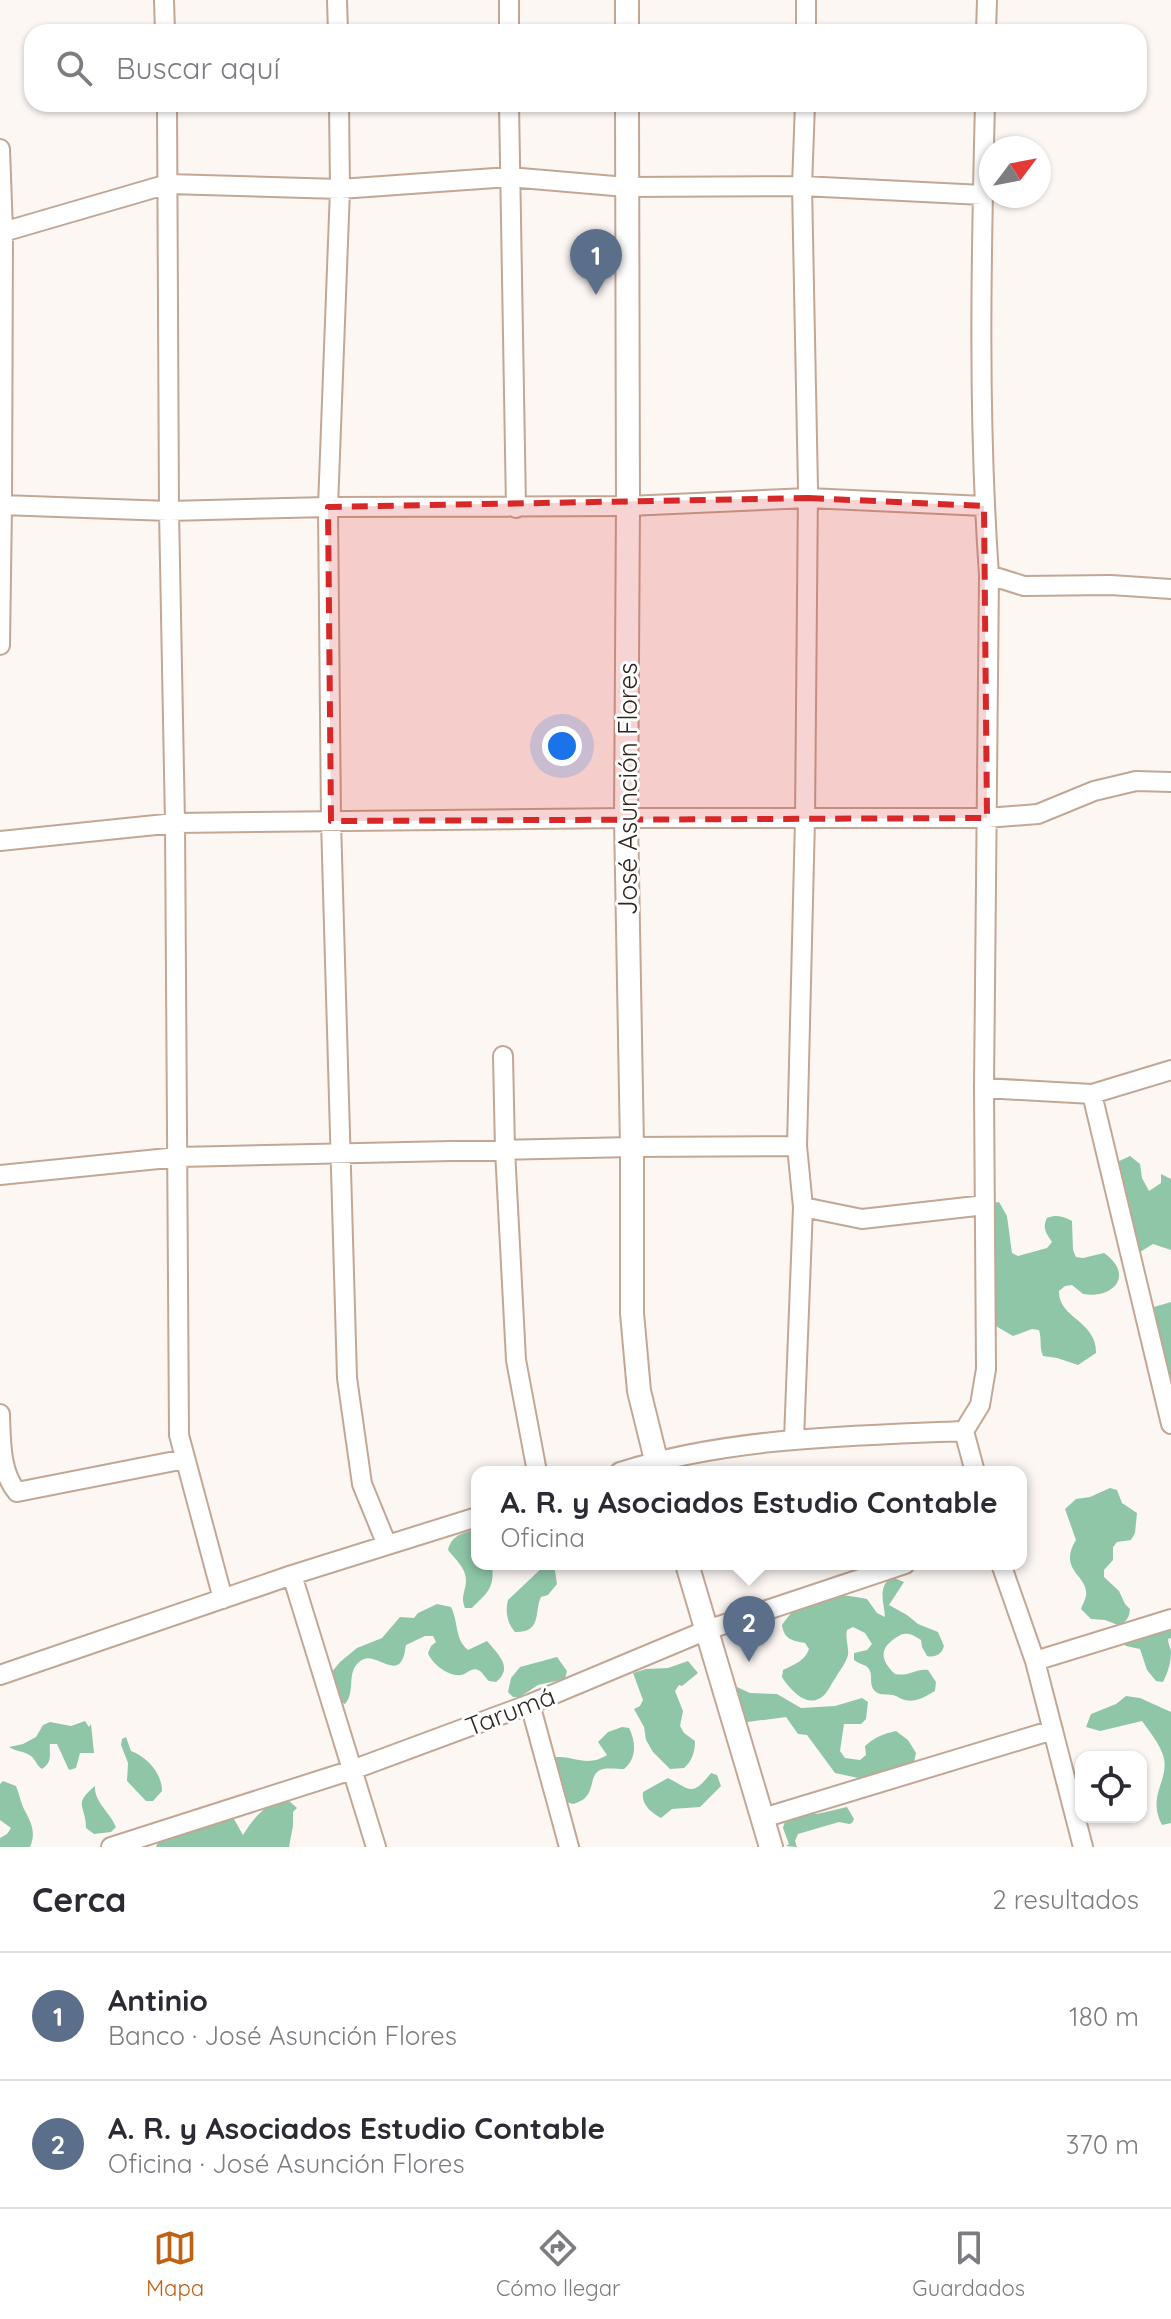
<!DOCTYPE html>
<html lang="es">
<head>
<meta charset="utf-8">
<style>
	body { margin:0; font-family:Quicksand,sans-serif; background:#f7f7f7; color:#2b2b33 }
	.controls { position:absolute; right:24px; bottom:24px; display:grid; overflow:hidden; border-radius:16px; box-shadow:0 2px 6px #0004 }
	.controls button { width:72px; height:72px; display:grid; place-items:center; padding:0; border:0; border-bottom:2px solid #e1e1e2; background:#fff; color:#2b2b33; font:40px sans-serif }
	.compass { position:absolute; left:979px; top:136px; width:72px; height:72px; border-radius:50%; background:#fff; box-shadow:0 2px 6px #0004; rotate:58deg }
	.you { position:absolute; left:562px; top:746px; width:28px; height:28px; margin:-20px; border:6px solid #fff; border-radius:50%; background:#1a73e8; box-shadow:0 0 0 12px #1a73e833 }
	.badge { display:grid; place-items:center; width:52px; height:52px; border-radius:50%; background:#c06215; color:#fff; font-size:26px; font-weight:700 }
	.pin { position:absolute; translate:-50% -66px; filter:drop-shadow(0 2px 4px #0008) }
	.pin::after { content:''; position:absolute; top:42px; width:28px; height:24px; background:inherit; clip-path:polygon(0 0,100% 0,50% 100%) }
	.popup { position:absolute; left:471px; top:1466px; width:556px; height:104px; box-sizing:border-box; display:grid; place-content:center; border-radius:16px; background:#fff; filter:drop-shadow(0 2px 6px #0005); font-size:26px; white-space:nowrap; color:#7c7c81 }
	.popup b { font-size:30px; color:#2b2b33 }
	.popup::after { content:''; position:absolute; left:50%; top:100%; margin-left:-16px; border:16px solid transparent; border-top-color:#fff }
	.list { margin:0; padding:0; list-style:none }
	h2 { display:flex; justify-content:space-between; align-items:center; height:104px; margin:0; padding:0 32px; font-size:34px }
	h2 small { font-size:26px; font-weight:400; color:#7c7c81 }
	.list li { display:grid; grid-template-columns:52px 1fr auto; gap:24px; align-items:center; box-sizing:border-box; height:128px; padding:0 32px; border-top:2px solid #e1e1e2 }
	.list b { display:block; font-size:30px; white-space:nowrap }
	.list p { margin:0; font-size:26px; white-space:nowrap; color:#7c7c81 }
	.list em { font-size:26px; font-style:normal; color:#7c7c81 }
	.icon { flex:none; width:44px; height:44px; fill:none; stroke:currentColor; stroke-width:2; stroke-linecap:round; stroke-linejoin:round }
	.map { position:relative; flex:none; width:1171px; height:1847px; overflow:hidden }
	.search { position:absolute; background:#fff; box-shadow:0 2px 6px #0004; left:24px; right:24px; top:24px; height:88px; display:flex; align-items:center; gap:20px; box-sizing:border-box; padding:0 28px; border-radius:24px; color:#7c7c81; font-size:30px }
	.sheet { height:360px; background:#fff }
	nav { display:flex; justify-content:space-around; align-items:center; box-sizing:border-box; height:112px; border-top:2px solid #e1e1e2; background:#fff; font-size:22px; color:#7c7c81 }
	nav a { display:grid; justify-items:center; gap:4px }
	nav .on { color:#c06215 }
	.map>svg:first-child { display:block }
	.forest { fill:#8fc6a8 }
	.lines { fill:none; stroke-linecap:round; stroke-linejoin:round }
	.minor-casing { stroke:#c2a795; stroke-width:22 }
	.tertiary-casing { stroke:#c2a795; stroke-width:26 }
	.minor { stroke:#fff; stroke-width:18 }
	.tertiary { stroke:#fff; stroke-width:22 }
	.marked { fill:#d62828; fill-opacity:0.2; stroke:#d62828; stroke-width:6; stroke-dasharray:16 10; stroke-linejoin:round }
	.labels { text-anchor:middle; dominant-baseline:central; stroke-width:6; stroke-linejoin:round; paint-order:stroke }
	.street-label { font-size:26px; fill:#312720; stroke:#fff }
</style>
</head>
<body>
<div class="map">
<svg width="1171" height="1847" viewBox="0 0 1171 1847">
	<rect width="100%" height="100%" fill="#fdf7f4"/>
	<path class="forest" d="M1130 1156 1140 1164 1142 1178 1149 1191 1161 1183V1174L1171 1179V1250L1153 1244 1140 1252 1128 1247 1129 1207 1118 1190 1117 1162Z
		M999 1202 1007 1216 1012 1253 1018 1256 1047 1248 1052 1242C1046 1233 1042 1228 1047 1218 1058 1214 1064 1217 1072 1221L1073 1250 1076 1257 1083 1258 1104 1253C1134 1274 1115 1299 1083 1294L1072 1285 1065 1286 1059 1291C1058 1318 1097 1321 1096 1353L1078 1365 1057 1358 1043 1356C1039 1346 1042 1340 1039 1330L1032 1329 1013 1336 994 1325 990 1271 995 1250 992 1203Z
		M1171 1302V1398L1149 1311 1154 1307Z
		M1110 1488 1117 1490 1122 1503 1137 1513 1135 1533 1131 1540 1117 1542 1113 1547V1560L1104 1570V1577L1119 1591 1125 1604 1130 1609C1129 1618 1127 1622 1118 1625L1105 1620 1091 1619 1081 1609C1082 1605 1085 1601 1086 1596 1089 1575 1057 1571 1076 1540L1065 1509 1076 1499 1090 1497Z
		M477 1529V1564H492C495 1589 487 1593 472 1608H465C460 1597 466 1591 466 1580 466 1568 455 1559 448 1550 452 1534 464 1533 477 1529Z
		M546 1564H554L557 1584 548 1595 541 1597C534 1610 543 1633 515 1632 507 1623 505 1611 508 1600Z
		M892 1577 904 1582 889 1605 907 1615 918 1624 938 1632 944 1646C942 1654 935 1658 927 1656L922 1647 921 1640C917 1638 914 1635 909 1634 904 1633 901 1634 897 1637 879 1648 880 1660 895 1674 909 1677 916 1668 928 1670L936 1682 935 1691C926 1696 916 1703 905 1700 900 1699 897 1696 893 1695 886 1694 879 1696 874 1690 868 1682 875 1673 866 1666 862 1664 858 1663 854 1660V1653L867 1650 872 1644 865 1633 853 1627 847 1630C845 1639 849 1647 848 1655 846 1663 840 1670 836 1677 832 1682 830 1688 826 1693 810 1712 791 1691 782 1677L783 1670C793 1665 805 1661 809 1649L805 1643C792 1641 784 1639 782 1625 806 1590 829 1592 867 1599L877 1613 885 1617C884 1602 877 1587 892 1577Z
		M437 1604 451 1607C459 1623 454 1638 468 1650L487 1641C498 1654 514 1668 496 1682L489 1681C488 1681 481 1671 480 1671 472 1666 468 1674 461 1675 449 1677 432 1664 428 1653L431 1646 436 1642 433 1636H425L406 1645C405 1649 405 1654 403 1658 396 1677 376 1654 364 1659 344 1668 357 1691 345 1704L338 1701 331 1673 340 1662 357 1648 382 1638 400 1617 414 1618 418 1613Z
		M1140 1626 1160 1633 1171 1629V1638L1168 1639C1168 1643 1170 1647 1171 1651 1171 1663 1168 1672 1163 1682L1156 1681 1147 1670 1140 1649 1126 1646 1120 1640Z
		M557 1657 567 1671 565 1679 538 1685 520 1697H513L508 1692 511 1678 520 1667Z
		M688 1661 698 1673 682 1686 679 1685 675 1691 683 1711 680 1726 684 1733 695 1741C695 1752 692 1761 684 1768L670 1769 653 1752 646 1740 644 1727 634 1709 640 1706 643 1700 633 1673 646 1669 668 1668Z
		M737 1687 750 1693 777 1694 801 1708 835 1706 862 1698 868 1702 866 1719 861 1724H844L840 1751 845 1758 860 1760 866 1755 865 1746C875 1737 883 1734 896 1731L908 1740 916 1753 913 1767 863 1779 835 1773 807 1735 798 1734 786 1717 740 1723 729 1699Z
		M1126 1696 1140 1698 1171 1712V1823L1162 1825C1146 1794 1171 1780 1163 1755 1159 1743 1149 1731 1142 1721L1100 1731 1086 1727 1091 1714 1116 1704Z
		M85 1721 89 1727 91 1724 94 1753H80L76 1768 69 1770 57 1744H50C49 1755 53 1762 42 1769 36 1765 36 1760 31 1756 25 1751 16 1752 9 1747L23 1744 36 1737 43 1725 50 1722 71 1726Z
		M622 1727 629 1728C636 1742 637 1758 624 1769 618 1769 609 1768 603 1769 585 1774 600 1797 573 1804L566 1802 550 1758C572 1753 585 1769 607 1755L598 1742 608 1732Z
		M126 1737 131 1751C147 1757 162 1773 162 1791L153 1801H146L127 1781 128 1763 121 1745 122 1739Z
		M711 1773 717 1775 721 1786 700 1807 672 1809 661 1818C651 1812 641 1805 643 1792L668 1778C691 1790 692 1797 711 1773Z
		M3 1781 16 1786C19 1793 20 1800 23 1807 30 1821 37 1831 30 1847H0V1838L7 1834 11 1828 0 1820V1784Z
		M95 1786C94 1802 110 1812 116 1827L111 1832 94 1834 86 1828C86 1805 72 1805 95 1786Z
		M287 1799 297 1808 293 1812V1826L289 1847H156L163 1831 230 1812 243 1835C255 1816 265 1804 287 1799Z
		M847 1807 854 1819 852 1823 849 1824 839 1822 798 1834 795 1841 797 1847 786 1846 789 1844 783 1828 785 1821 803 1812 817 1814Z"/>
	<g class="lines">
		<defs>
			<path id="minor" d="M164 0 165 32
				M337 0 338 32
				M509 32V0
				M806 32V0
				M986 32 987 0
				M167 104 169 511 175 823 179 1435 223 1599
				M339 104 340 189 328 507 331 821 347 1378 362 1484 387 1545
				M509 104 516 508
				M0 149 3 232 2 505 0 504
				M3 232 168 184 340 189 509 177 626 187 802 186 983 195
				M989 575 1024 586 1111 585 1171 589
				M0 645 2 505 169 511 328 507 628 506 808 498 984 506
				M0 841 175 823 626 818H987L1038 814 1094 791 1136 781 1171 782
				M503 1056 505 1150 516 1360 537 1472
				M984 1088 1092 1094 1171 1070
				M1092 1094 1171 1424
				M0 1175 178 1157 632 1147 797 1146
				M803 1207 862 1219 985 1205
				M0 1414C1 1441 0 1472 17 1492L185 1459
				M794 1439 803 1207 797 1146 805 819 808 489 802 186 805 104
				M620 1472C730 1437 850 1436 964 1431
				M975 1472 964 1431 980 1405 986 1369 984 1088 989 575C978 419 981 261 985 104
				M1001 1564 1035 1661 1083 1847
				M1035 1661 1171 1619
				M0 1675 292 1575
				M530 1704 569 1847
				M763 1818 1053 1730
				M111 1847 352 1770 530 1704 707 1630 905 1564
				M376 1847 292 1575 477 1517"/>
			<path id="tertiary" d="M627 32V0
				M627 104 628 506 626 818 632 1147V1313L639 1391 659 1472
				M687 1564 771 1847"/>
		</defs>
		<use href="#minor" class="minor-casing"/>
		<use href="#tertiary" class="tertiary-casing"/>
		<use href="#minor" class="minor"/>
		<use href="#tertiary" class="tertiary"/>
	</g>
	<path class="marked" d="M808 498 984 506 987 818 331 821 328 507Z"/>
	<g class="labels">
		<g class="street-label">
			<text transform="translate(627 789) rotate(-90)">José Asunción Flores</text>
			<text transform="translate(510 1711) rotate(-21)">Tarumá</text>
		</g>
	</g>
</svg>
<div class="controls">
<button><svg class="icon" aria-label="locate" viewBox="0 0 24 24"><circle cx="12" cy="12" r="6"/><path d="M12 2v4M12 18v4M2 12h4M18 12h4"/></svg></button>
</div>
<svg class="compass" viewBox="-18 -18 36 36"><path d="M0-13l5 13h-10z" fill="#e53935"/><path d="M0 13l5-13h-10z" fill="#7c7c81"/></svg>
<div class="you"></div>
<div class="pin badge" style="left:596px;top:295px;background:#5c6f8a">1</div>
<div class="pin badge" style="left:749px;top:1662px;background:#5c6f8a">2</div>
<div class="popup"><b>A. R. y Asociados Estudio Contable</b>Oficina</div>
<div class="search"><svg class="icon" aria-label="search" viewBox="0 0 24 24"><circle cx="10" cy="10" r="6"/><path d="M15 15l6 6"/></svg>Buscar aquí</div>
</div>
<section class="sheet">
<h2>Cerca<small>2 resultados</small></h2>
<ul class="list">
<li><span class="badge" style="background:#5c6f8a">1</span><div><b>Antinio</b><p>Banco · José Asunción Flores</p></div><em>180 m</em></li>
<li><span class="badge" style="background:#5c6f8a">2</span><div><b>A. R. y Asociados Estudio Contable</b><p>Oficina · José Asunción Flores</p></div><em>370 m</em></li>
</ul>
</section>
<nav>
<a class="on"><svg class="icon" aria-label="map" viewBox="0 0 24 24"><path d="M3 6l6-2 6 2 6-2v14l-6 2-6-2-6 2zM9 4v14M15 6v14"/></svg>Mapa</a>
<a><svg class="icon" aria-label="directions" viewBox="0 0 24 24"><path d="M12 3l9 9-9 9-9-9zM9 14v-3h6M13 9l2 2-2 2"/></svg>Cómo llegar</a>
<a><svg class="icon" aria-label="saved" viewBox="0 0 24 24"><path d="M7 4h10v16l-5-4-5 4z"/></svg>Guardados</a>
</nav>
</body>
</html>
